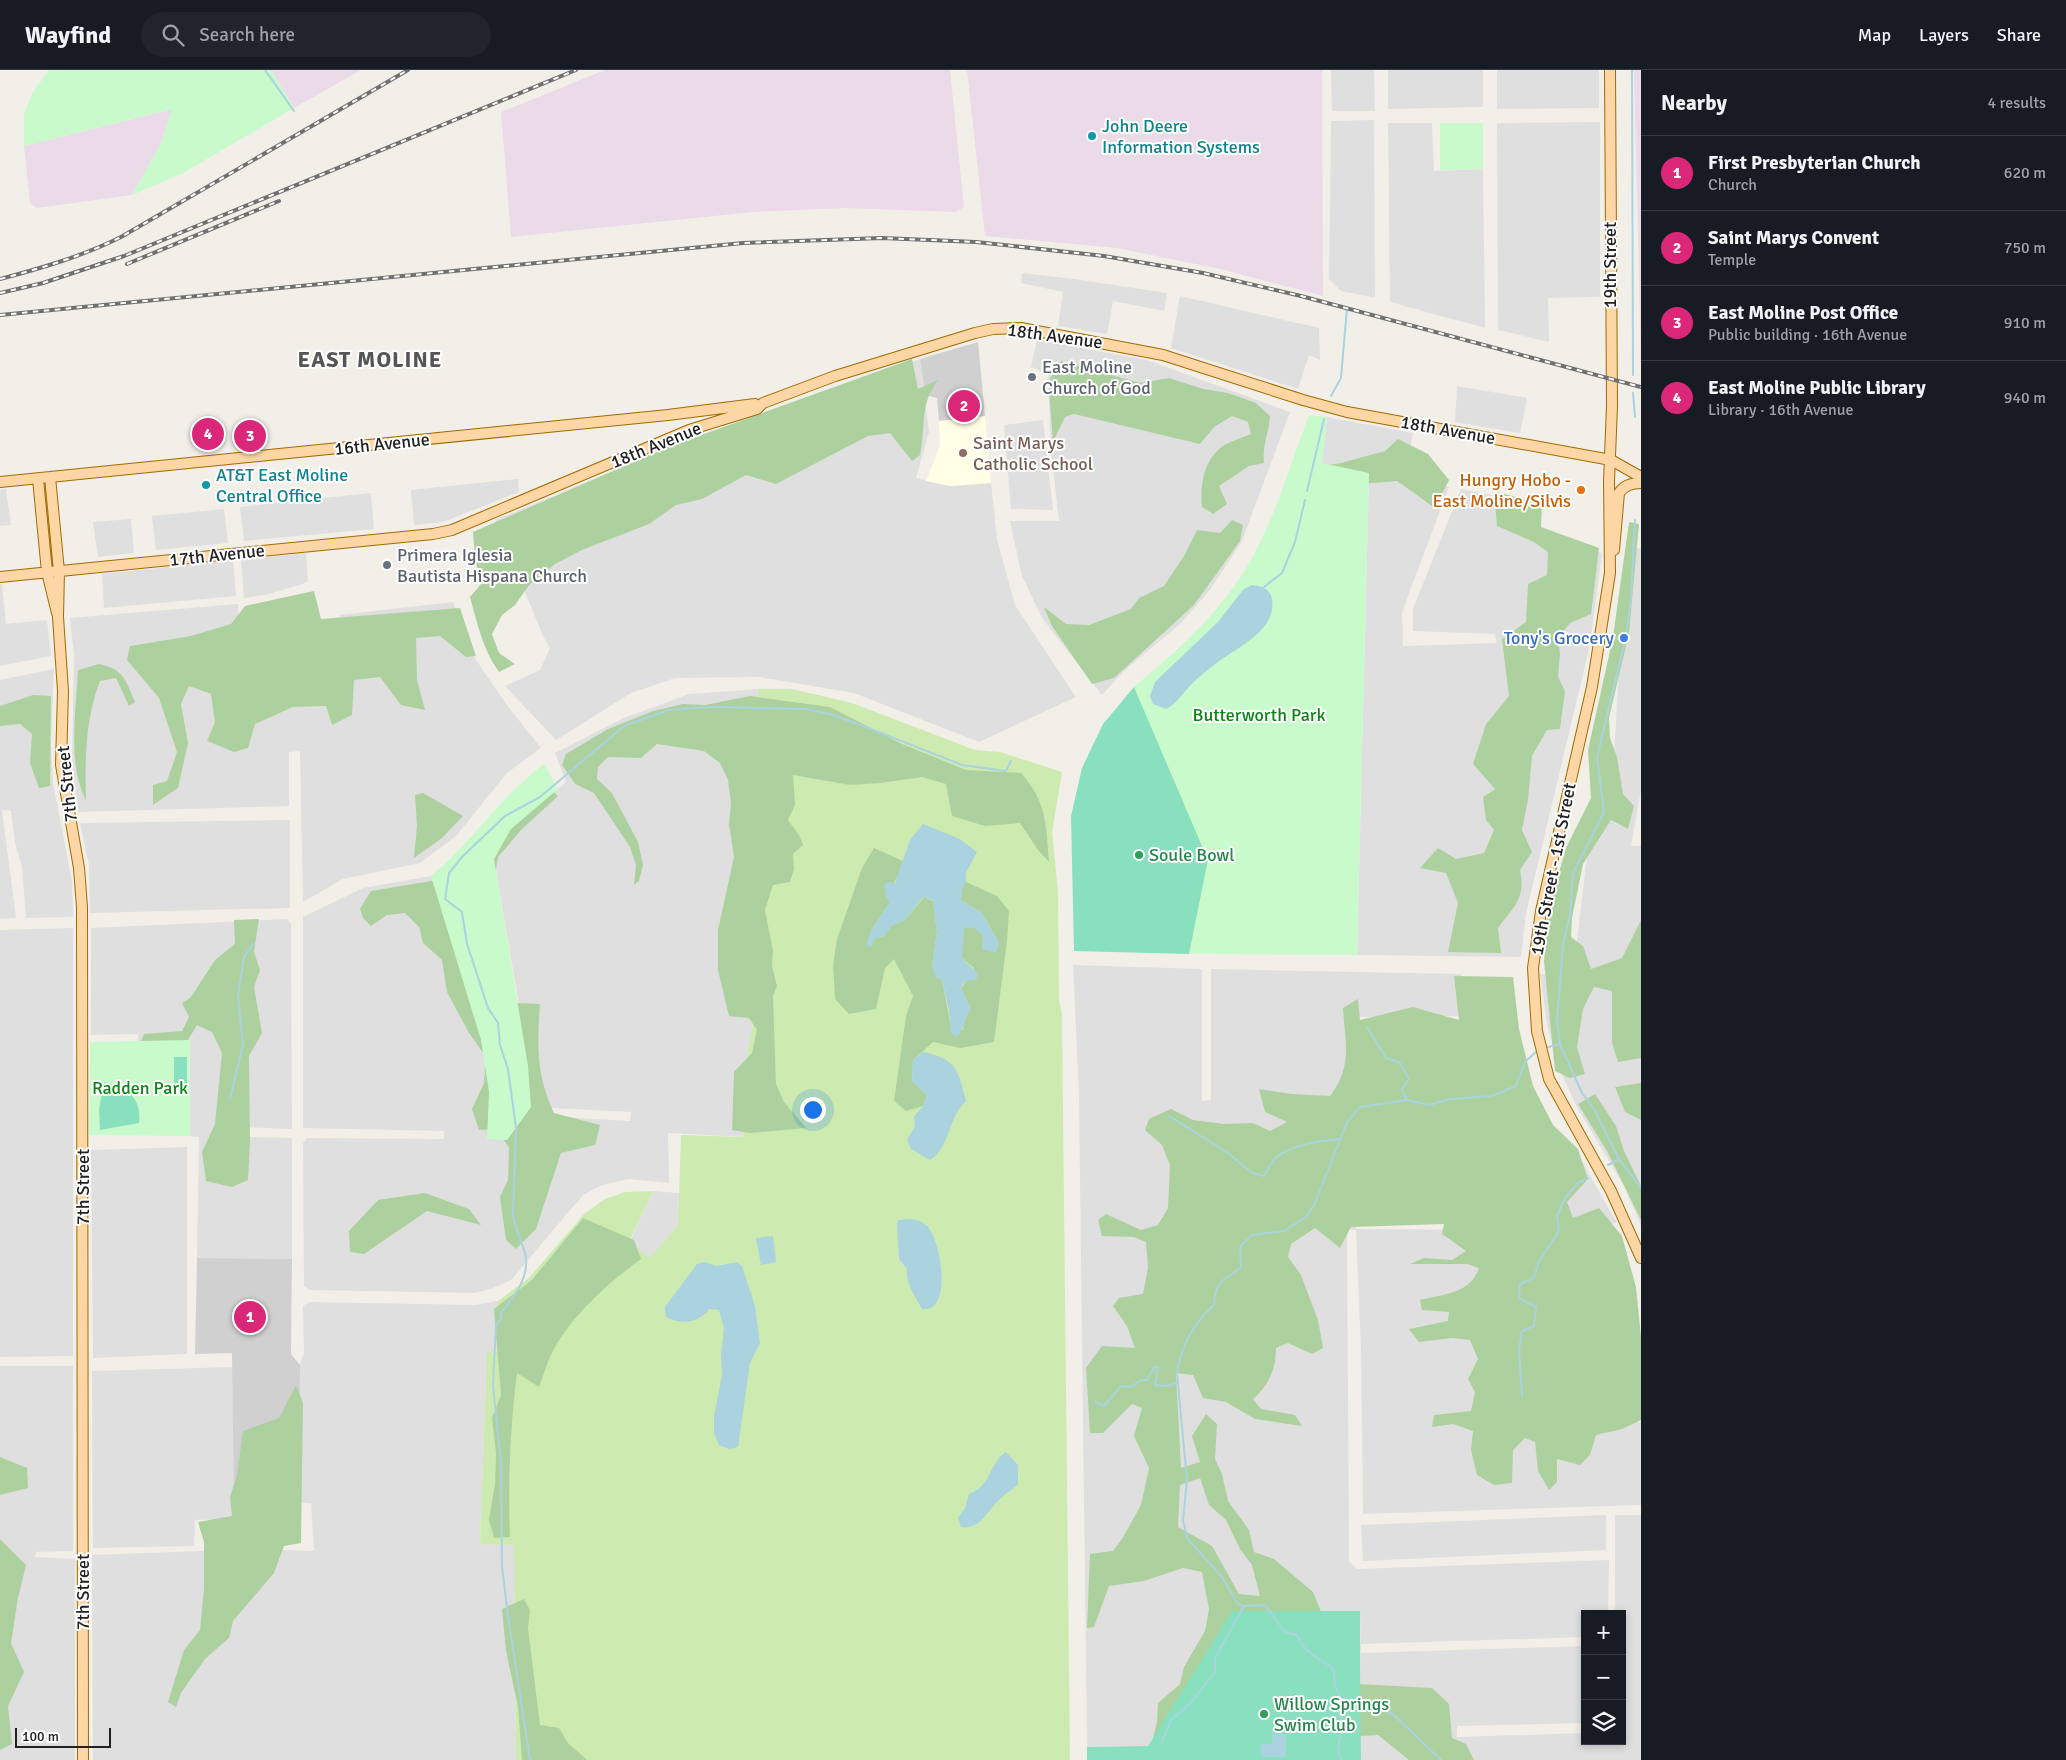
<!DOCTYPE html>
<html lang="en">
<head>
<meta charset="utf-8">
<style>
	body { margin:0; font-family:Signika,sans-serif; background:#20242c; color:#f1f3f6 }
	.controls { position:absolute; right:15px; bottom:15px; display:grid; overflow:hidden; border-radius:0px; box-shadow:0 2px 8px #0003 }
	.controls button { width:45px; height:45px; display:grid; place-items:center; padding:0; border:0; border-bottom:1px solid #363941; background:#171b24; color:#f1f3f6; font:25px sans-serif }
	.scale { position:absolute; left:15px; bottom:12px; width:96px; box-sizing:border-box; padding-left:5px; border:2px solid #222; border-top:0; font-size:14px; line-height:18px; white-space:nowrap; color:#222; -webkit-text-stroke:4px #fff; paint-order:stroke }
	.you { position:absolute; left:812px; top:1039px; width:18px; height:18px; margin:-12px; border:4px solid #fff; border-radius:50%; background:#1a73e8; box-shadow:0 0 0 8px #1a73e833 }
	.badge { display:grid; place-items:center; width:32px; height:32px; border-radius:50%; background:#db2777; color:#fff; font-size:16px; font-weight:700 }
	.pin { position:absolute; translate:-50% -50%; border:2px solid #fff; box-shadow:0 1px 5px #0006 }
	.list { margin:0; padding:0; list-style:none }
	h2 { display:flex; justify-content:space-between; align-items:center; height:65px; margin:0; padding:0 20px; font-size:21px }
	h2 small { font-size:16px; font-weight:400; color:#9ea1a6 }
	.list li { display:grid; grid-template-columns:32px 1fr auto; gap:15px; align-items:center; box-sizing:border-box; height:75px; padding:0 20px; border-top:1px solid #363941 }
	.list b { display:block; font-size:19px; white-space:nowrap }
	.list p { margin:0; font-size:16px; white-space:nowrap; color:#9ea1a6 }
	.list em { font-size:16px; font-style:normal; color:#9ea1a6 }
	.icon { flex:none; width:28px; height:28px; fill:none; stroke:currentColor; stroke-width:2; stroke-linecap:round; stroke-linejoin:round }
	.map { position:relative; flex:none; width:1641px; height:1690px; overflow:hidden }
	header { display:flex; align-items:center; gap:30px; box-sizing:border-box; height:70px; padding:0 25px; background:#171b24; border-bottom:1px solid #363941 }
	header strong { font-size:24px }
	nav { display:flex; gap:28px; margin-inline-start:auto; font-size:18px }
	.search { width:350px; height:45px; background:#20242c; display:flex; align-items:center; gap:12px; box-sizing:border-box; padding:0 18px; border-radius:28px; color:#9ea1a6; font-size:19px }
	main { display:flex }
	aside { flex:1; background:#171b24 }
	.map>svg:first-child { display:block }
	.residential { fill:#e0dfdf }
	.industrial { fill:#ebdbe8 }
	.education { fill:#ffffe5 }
	.religious { fill:#d0d0d0 }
	.grass { fill:#cdebb0 }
	.forest { fill:#add19e; fill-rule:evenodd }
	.park { fill:#c8facc }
	.pitch { fill:#88e0be }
	.water { fill:#aad3df }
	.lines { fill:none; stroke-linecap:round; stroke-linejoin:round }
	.stream { stroke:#aad3df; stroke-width:2 }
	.major-casing { stroke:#a06b00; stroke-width:12 }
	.major { stroke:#fcd6a4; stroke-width:10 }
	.rail-casing { stroke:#707070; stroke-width:4 }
	.rail { stroke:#fff; stroke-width:2; stroke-dasharray:5.5; stroke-linecap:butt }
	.culture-dot { fill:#0f9aa8; stroke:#fff; stroke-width:2 }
	.worship-dot { fill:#6b7280; stroke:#fff; stroke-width:2 }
	.education-dot { fill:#8d6e63; stroke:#fff; stroke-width:2 }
	.food-dot { fill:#e8710a; stroke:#fff; stroke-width:2 }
	.shop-dot { fill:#3f7fe0; stroke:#fff; stroke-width:2 }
	.leisure-dot { fill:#2e9e5b; stroke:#fff; stroke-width:2 }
	.labels { text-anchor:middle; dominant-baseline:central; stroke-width:4; stroke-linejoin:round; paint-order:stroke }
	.culture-label { font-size:18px; fill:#0d838f; stroke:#fff; text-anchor:start }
	.street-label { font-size:18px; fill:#222; stroke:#fff }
	.worship-label { font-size:18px; fill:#5b616d; stroke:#fff; text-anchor:start }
	.education-label { font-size:18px; fill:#785e54; stroke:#fff; text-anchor:start }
	.food-label { font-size:18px; fill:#c56008; stroke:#fff; text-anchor:end }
	.shop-label { font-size:18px; fill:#366cbe; stroke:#fff; text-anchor:end }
	.park-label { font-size:18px; fill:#0c8416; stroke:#fff }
	.leisure-label { font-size:18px; fill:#27864d; stroke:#fff; text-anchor:start }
	.district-label { font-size:22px; font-weight:bold; letter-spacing:1px; fill:#555; stroke:#fff }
</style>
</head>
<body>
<header>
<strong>Wayfind</strong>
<div class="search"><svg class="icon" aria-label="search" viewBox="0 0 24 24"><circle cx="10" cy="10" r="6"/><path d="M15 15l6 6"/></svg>Search here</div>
<nav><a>Map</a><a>Layers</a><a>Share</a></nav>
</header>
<main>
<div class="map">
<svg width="1641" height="1690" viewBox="0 0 1641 1690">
	<rect width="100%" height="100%" fill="#f2efe9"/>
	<path class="residential" d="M1331 0H1374L1375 41H1332Z
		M1388 0H1483V37L1388 39Z
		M1497 0H1599V38L1497 39Z
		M1374 50 1375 228 1341 221 1329 209 1331 51Z
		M1600 52V227L1548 228 1549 272 1498 260 1497 53Z
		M1388 53H1432L1434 101 1483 99 1485 258 1390 232Z
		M1022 203 1074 209 1167 223 1164 241 1113 231 1107 264 1058 256 1063 222 1021 213Z
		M1180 226 1319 258 1320 290 1309 285 1298 319 1171 278Z
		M1037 270 1147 290 1290 342 1242 471 1210 520 1181 553 1124 601 1102 625 1042 548 1022 506 1010 451H1059L1051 382 1048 304 1031 297Z
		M920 289 929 362 916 408 950 416 991 413 997 469 1015 535 1076 627 979 672 854 623 759 607 675 608 631 623 556 670 505 616 540 600 550 578 543 566 495 450 704 364Z
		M1457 316 1527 328 1520 363 1455 352Z
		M1327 347 1413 363 1404 409 1449 417 1402 542 1403 576 1497 573 1495 564 1413 561V539L1461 419 1528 432 1527 466 1602 483 1590 575 1526 843 1521 887 1357 885 1369 404 1322 393Z
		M1043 350 1053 440 1011 439 1004 355Z
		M518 409 519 422 443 452 414 455 411 420Z
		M6 419 11 455 0 456V420Z
		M371 423 374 459 244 471 240 437Z
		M224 439 228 473 156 480 152 446Z
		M131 449 134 483 98 487 93 452Z
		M1626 475 1641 479V720L1631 776H1641V1156L1624 1116 1577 1037 1558 996 1547 954 1540 904H1573L1590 760 1612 721Z
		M306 483 308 512 270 524 244 528 241 490Z
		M233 490 236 526 104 538 102 504Z
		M0 514H2L6 554 47 550 51 586 0 596Z
		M453 532 472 584 506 634 541 678 507 703 456 766 420 793 343 809 303 832 300 681 289 682V736L78 742 72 694 74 584 70 548 238 534 239 567 342 622 340 545Z
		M54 599 51 674 53 713 72 811 73 847 26 848 22 797 15 773 11 741 2 740 16 848 0 849V610Z
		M758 619 753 779 759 924 747 985 743 1067 668 1063 669 1113 629 1109 602 1115 583 1125 511 1210 493 1218 475 1223 309 1220 304 1216 303 1073 307 1068 444 1069V1061L303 1058V847L363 818 431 806 481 970 489 1022 525 1045 630 1051 631 1042 531 1037 519 935 494 789 511 759 566 712 555 683 624 648 689 624Z
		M290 750V838L90 843 89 795 80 753Z
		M287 849 291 853 292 1059 245 1057V1067L292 1068V1189L197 1188 199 1067 190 1066V970L138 971V964L91 965V858Z
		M73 858V1286L0 1287V860Z
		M1073 895 1202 899V1031L1211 1030V899L1461 904 1462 946 1355 947 1356 1159 1531 1160 1542 1355 1641 1352V1435L1363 1444 1361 1280 1356 1160 1347 1159 1349 1492 1357 1499 1609 1490 1608 1544H1585V1567L1361 1574 1360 1542 1232 1541 1148 1676 1087 1677 1079 1025Z
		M1565 1069 1579 1086 1617 1153 1565 1156Z
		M187 1077V1284L93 1288 91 1080Z
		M653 1121 679 1123 678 1155 650 1189 629 1173Z
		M498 1231 500 1284 487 1282 480 1474 514 1475 516 1690H93L92 1485 259 1479 314 1481 311 1433H299L300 1295 304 1283 303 1236 309 1232 475 1235Z
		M0 1296H73V1481L36 1482 35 1487 75 1489V1690H0Z
		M233 1297 234 1449 195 1450 194 1476 93 1478 92 1301Z
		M1606 1445V1480L1363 1491 1361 1455Z
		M1615 1445H1641V1690H1361V1583L1585 1576V1653L1457 1656V1667L1585 1663V1671H1622V1544H1615Z"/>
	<path class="industrial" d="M271 0H361L294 38Z
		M605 0H950L964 137 956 142 845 138 753 142 511 167 501 42Z
		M967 0H1322L1323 226 1220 199 1117 178 985 166Z
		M1634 0H1641V294Z
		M173 39 161 73 132 125 37 138 30 133 24 76Z"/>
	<path class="education" d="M985 346 991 413 950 416 926 411 940 376 939 351Z"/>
	<path class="religious" d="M978 272 985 346 939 351 937 328 925 325 920 289Z
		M197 1188 292 1189 291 1284 300 1295 299 1433 234 1432 232 1283 195 1284Z"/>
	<path class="grass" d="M758 619H792L852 633 975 680 1000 682 1062 702 1052 762 1058 822 1059 930 1062 944 1070 1690H516L514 1475 480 1474 487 1282 499 1283 498 1231 529 1208 584 1144 605 1129 625 1122 653 1121 629 1172 650 1188 678 1155 681 1065 743 1067 747 985 759 924 753 779Z"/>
	<path class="forest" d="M912 289 918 319 938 310C919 335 926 357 920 385L912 391 890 363 868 366 776 414 746 405 702 429 676 435 649 454 582 480 555 494 529 515 515 535 502 545 492 564 499 583 515 594 499 602C483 580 477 553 470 527L481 514 475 489 473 462 668 377Z
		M1061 291 1140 313 1169 308 1203 319 1228 323 1256 333 1270 346C1269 362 1262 377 1264 393L1249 396 1219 416 1227 434 1213 444 1202 437C1200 417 1203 393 1219 379 1226 372 1242 368 1251 364L1248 352 1232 346 1214 357 1200 374 1074 344 1065 347 1053 372 1049 321 1050 309Z
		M1398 369 1428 384 1449 410 1435 438 1397 411 1360 414 1321 396 1341 393 1385 381Z
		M1494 421 1542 434 1541 457 1599 478 1591 544 1570 553 1558 568 1560 584 1558 607 1565 621 1560 659 1547 660 1532 686 1528 730 1522 760 1532 782 1520 800C1526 829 1514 836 1498 858L1501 883 1448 882 1458 833 1446 803 1420 798 1438 778 1456 789 1484 783 1494 760 1486 750 1483 727 1495 719 1473 694 1486 654 1509 626 1502 569 1526 552 1528 514 1547 505 1548 482 1534 472 1497 456Z
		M1232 450 1243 455 1240 471 1194 535 1114 608 1092 614 1052 556 1044 537 1066 554 1089 555 1131 539 1139 528 1164 516 1184 486 1197 460 1220 463Z
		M1629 452 1639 454 1629 563 1609 648 1610 668 1617 687 1623 724 1634 736 1628 759 1611 750 1583 794 1572 848 1571 867 1583 876 1591 899 1622 888 1641 850V988L1618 992 1612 973V921L1594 917 1583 939 1577 977 1585 1004 1570 1008 1555 1001 1544 891 1547 844 1566 778 1591 728 1588 680 1613 567Z
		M314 521 321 549 460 538 476 586 466 587 440 566 416 568 417 610 425 640 401 635 380 607 354 610 352 645 332 655 326 636 293 637 255 654 248 678 234 682 207 671 215 652 211 624 189 616 181 634 188 673 178 718 153 735V715L167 711 177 682 159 628 127 590 130 576 191 566 231 554 245 536Z
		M99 594C124 599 126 611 135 632L129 636 116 608 100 611C85 650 85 689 86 730 67 695 76 640 78 600Z
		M33 625 51 626 50 716 39 718 30 693 32 664 20 654 0 656V636Z
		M750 626 830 637 902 674 966 700 1021 703C1047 732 1046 755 1049 792L1038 780 1020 753 985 756 952 746 946 714 922 707 880 713 850 715 793 705 795 735 788 750 799 765 803 775 793 784 794 799 790 812 773 815 765 840 773 881 772 896 777 916 773 926 776 1014 784 1032 806 1058 750 1063 732 1060 734 1002 752 983 757 960 749 948 729 946 718 900V860L734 787 729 754 731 734 728 710 720 693 704 681 657 674 641 688 608 687 598 697 597 709 612 723 638 772 643 795 639 811 634 815 636 795 630 777 594 723 575 714 562 695 566 684 608 659 653 641 683 634 705 635Z
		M547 716 558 726 521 760 498 787 493 816 482 798 502 737Z
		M423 723 463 746 442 768 414 788 417 756 415 725Z
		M874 778 903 791 900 802 886 827 890 832 871 861 874 869 884 866 892 855 904 851 924 827 933 831 937 862 932 897 942 910 950 952 963 960 964 947 971 938 961 919 974 898 962 888V865L964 858 973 857 999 873 982 843 961 830 962 818 966 812 997 826 1009 841 1007 871 994 972 960 978 933 972 913 990 912 1011 927 1025 923 1036 906 1041 894 1031 906 946 913 926 894 889 885 898 876 939 849 944 835 929 833 895 837 869 862 798Z
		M437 810 515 933 540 934C537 974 536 1005 554 1043L600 1055 595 1075 561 1083 536 1159 516 1179 506 1170 500 1127 508 1110 509 1078 497 1059 479 1060 472 1039 484 1013 486 987 469 963 447 922 442 890 423 873 419 857 405 843 387 845 371 856 363 848 360 839 371 821Z
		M259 849 254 882 260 900 254 917 262 963 249 986 250 1071 248 1110 232 1117 206 1111 202 1082 215 1054 222 983 212 962 197 955 182 980H138L144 964 182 961 189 947 182 933 191 927 215 890 235 874 234 850Z
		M1454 906 1513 907 1519 959 1533 1016 1553 1055 1578 1079 1588 1109 1567 1132 1573 1148 1599 1138 1622 1166 1636 1217 1641 1267V1350L1622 1359 1596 1365 1590 1385 1580 1395 1557 1389V1412L1549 1420 1538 1401 1535 1372 1525 1368 1513 1380 1512 1413 1494 1415 1477 1405 1471 1380 1473 1361 1453 1354 1432 1357 1434 1345 1471 1341 1475 1322 1468 1309 1478 1289 1470 1270 1452 1268 1419 1272 1409 1259 1448 1251 1449 1242 1422 1240 1420 1230C1444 1224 1470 1224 1479 1198L1467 1194H1410L1424 1188 1452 1190 1466 1181 1442 1164 1444 1154 1351 1157 1340 1178 1315 1158 1291 1174 1288 1187 1301 1205 1318 1250 1323 1278 1312 1284 1288 1273 1276 1278C1276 1299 1269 1315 1253 1329L1261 1339 1295 1345 1302 1356 1255 1349 1226 1332 1203 1328 1193 1305 1176 1303 1181 1398 1200 1392 1192 1366 1206 1344 1217 1354 1215 1389 1222 1404 1228 1431 1249 1460 1254 1482 1274 1489 1313 1522 1324 1549 1358 1614 1432 1618 1449 1634 1452 1668 1466 1674 1474 1690H1409L1378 1665 1151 1678 1157 1651 1158 1633 1180 1614 1184 1597 1205 1561 1209 1539 1202 1502 1183 1498 1144 1511 1109 1516 1094 1557 1087 1558 1090 1484 1113 1481 1122 1469 1141 1435 1149 1398 1134 1366 1142 1338 1132 1334 1103 1363H1090L1086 1298 1102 1276 1135 1278 1127 1256 1113 1236 1119 1228 1143 1224 1148 1198 1146 1172 1134 1167 1102 1166 1098 1150 1106 1144 1141 1160 1158 1155 1168 1138 1170 1095 1162 1075 1145 1060 1149 1049 1171 1039 1193 1050 1224 1054 1253 1053 1270 1061 1287 1052 1265 1042 1259 1019 1291 1024 1330 1026C1353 996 1345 973 1343 938L1358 929 1360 950 1413 937 1459 950ZM1200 1408 1209 1435 1226 1450 1240 1479 1252 1495 1260 1526 1239 1524 1212 1476 1178 1457 1180 1415Z
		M1641 1013V1050L1625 1042 1615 1017Z
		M1595 1024 1616 1056 1624 1081 1641 1116V1150L1607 1081 1578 1034Z
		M425 1123 469 1139 481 1155 427 1141 364 1184 350 1182 349 1161 378 1130Z
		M583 1148 634 1170 641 1189C610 1211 574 1244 555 1277 548 1289 544 1304 539 1317L517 1303C510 1358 508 1412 510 1467L494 1468 489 1450 495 1413 496 1383 492 1348 501 1325 494 1239 532 1210Z
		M296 1315 303 1333 301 1473 284 1476 274 1503 233 1551 229 1568 205 1589 181 1623 176 1637 168 1632 184 1580 200 1560 204 1519V1472L198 1452 232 1446 230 1427 237 1405 243 1361 279 1348Z
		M0 1387 27 1398 28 1418 0 1425Z
		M0 1469 26 1495 18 1528 11 1573 24 1602 8 1636 12 1674 0 1680Z
		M524 1529 530 1540 528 1558 540 1655 559 1658 568 1673 587 1690H522L518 1637 506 1581 502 1539Z"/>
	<path class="park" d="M49 0H271L294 38 183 103 132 125 161 73 172 39 24 76V44L33 22Z
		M1440 53H1483V99L1440 100Z
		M1309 345 1327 347 1322 393 1369 403 1357 885 1189 884 1208 790 1134 617C1180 579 1223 540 1252 488 1276 444 1291 393 1309 345Z
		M544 694 558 719 511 759 494 789 528 996 531 1037 507 1070 487 1069 489 1022 481 970 431 806C472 772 501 726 544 694Z
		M190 970V1066L89 1065 90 972Z"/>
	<path class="pitch" d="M1134 617 1208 790 1189 884 1074 881 1071 746 1082 698 1103 654Z
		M174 987H187V1018H174Z
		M104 1012C127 1017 142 1028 139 1053L100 1060 99 1039Z
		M1232 1541H1360L1361 1690H1087V1677L1148 1676Z"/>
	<path class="water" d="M1251 515C1261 516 1270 518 1272 529 1277 562 1235 578 1214 595 1205 602 1195 610 1188 618 1180 627 1176 634 1166 639L1153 634 1150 626 1155 612 1218 552 1243 520Z
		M923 754 960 769 977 782 966 803V812L962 818 961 830 982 843 999 873 996 883 982 879 983 865 973 857 964 858 962 888 978 904 976 910 965 911 961 918 971 938C964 948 965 958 957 967L951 963 949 941 942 910 936 907 932 897 937 862 933 830 923 827 904 851 892 855 884 866 874 869 871 877 866 875 871 861 890 832 886 827 884 816 887 812 895 813 910 770Z
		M923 982C957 989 958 1000 966 1031 948 1047 950 1078 930 1090L911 1079 907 1070 915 1056 914 1047 923 1036 927 1025 912 1011 913 990Z
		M907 1149C912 1149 920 1150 925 1154 941 1165 954 1244 922 1239 916 1228 905 1212 907 1199L899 1189 897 1155 898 1150Z
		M773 1166 776 1192 761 1195 756 1168Z
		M705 1192 716 1196 737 1192 742 1196 755 1236 760 1273 750 1293 738 1377 730 1379 719 1375 714 1363V1346L722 1305 721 1284 724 1259 719 1240 709 1239C700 1253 680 1255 666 1247L665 1237 697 1194Z
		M1006 1382 1018 1395V1414C1013 1420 1005 1423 1000 1429 986 1441 983 1459 961 1457L958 1448 965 1438 969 1424C992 1415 989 1393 1006 1382Z
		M1272 1664H1286V1687H1261V1674H1272Z"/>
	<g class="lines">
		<path class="stream" d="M265 0 294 41
			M1632 0 1633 305
			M1633 323 1635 347
			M1331 326 1341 308 1347 238
			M1307 421 1324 349
			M1635 450 1631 529 1626 566 1597 687 1604 742 1573 803 1570 845 1563 874 1557 951 1560 974 1582 1023 1594 1039 1619 1089 1641 1118
			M1264 517 1282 503 1295 472 1305 430
			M1367 957 1386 988 1400 993 1409 1009 1402 1019 1407 1030
			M1545 978 1560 974
			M230 1029 243 974 238 925 244 887 253 874
			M1169 1046 1228 1083 1252 1103 1264 1106C1267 1101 1270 1094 1275 1089 1290 1074 1319 1071 1340 1069
			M1608 1095 1619 1089
			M1522 1327 1519 1280 1522 1261 1534 1256 1536 1237 1519 1228 1520 1214 1534 1208 1539 1191 1559 1161 1557 1146 1565 1128 1578 1113 1588 1108
			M1095 1332 1104 1336 1121 1316 1131 1317 1141 1310H1147L1154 1297 1158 1298 1155 1315 1168 1316 1178 1312
			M1341 1628 1368 1633 1394 1645 1441 1690
			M1162 1672 1171 1650 1190 1634 1215 1602V1588L1244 1536
			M530 1690 508 1546 502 1496 501 1393 493 1316 496 1255 501 1249V1243C514 1227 531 1206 525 1183 521 1169 515 1158 513 1145L516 1058 508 999 500 975 498 953 488 938 467 874 462 842 445 829 449 803 462 787 505 746 540 727 624 656 669 640 711 637 806 639 830 644 866 657 962 695 1006 701 1011 691
			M1342 1690C1335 1677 1338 1667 1347 1657L1338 1642 1341 1628 1335 1616 1334 1600C1319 1586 1306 1586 1297 1565L1285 1562 1265 1535 1244 1536 1238 1534 1222 1507 1187 1468 1183 1450 1187 1410 1177 1303C1181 1275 1193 1254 1214 1235 1216 1208 1222 1213 1241 1197L1240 1177 1252 1165 1284 1161 1306 1147 1315 1133 1347 1052 1360 1037 1407 1030 1429 1035 1450 1029 1492 1026 1516 1016 1525 992 1538 980"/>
		<defs>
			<path id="major" d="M1610 0 1612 336 1609 411 1610 503 1592 617 1541 841 1533 898 1537 961 1549 1009 1611 1121 1641 1188
				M50 407 59 501 58 547 63 621 61 695 79 798 82 837 83 1690
				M38 409 47 502 57 543
				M0 412 668 345 755 334
				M1614 480 1619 423C1624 415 1632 413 1641 413
				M0 507 433 464 452 460 689 360 757 339 763 333 835 306 975 263 993 259 1021 258 1163 285 1303 330 1347 342 1611 390 1641 407"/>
		</defs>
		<use href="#major" class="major-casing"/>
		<use href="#major" class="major"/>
		<defs>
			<path id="rail" d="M127 194 279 131
				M0 209C42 198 83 186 121 167L408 0
				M0 223 43 213 124 186 576 0
				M0 245 743 173 882 168 976 172 1104 186 1203 203 1301 226 1641 317"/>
		</defs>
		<use href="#rail" class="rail-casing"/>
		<use href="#rail" class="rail"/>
	</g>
	<g class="culture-dot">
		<circle cx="1092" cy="66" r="5"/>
		<circle cx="206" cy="415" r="5"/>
	</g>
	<g class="worship-dot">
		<circle cx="1032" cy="307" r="5"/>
		<circle cx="387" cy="495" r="5"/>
	</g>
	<circle class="education-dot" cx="963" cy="383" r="5"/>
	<circle class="food-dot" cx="1581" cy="420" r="5"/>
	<circle class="shop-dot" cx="1624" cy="568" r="5"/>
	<g class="leisure-dot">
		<circle cx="1139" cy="785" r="5"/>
		<circle cx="1264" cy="1644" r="5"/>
	</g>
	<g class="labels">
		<g class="culture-label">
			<text x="1102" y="56">John Deere<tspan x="1102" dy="21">Information Systems</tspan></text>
			<text x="216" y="405">AT&amp;T East Moline<tspan x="216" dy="21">Central Office</tspan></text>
		</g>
		<g class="street-label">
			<text transform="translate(1610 195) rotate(-90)">19th Street</text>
			<text transform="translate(1055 266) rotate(8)">18th Avenue</text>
			<text transform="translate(1448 360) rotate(10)">18th Avenue</text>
			<text transform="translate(382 374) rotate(-6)">16th Avenue</text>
			<text transform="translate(656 375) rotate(-22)">18th Avenue</text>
			<text transform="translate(217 485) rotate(-6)">17th Avenue</text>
			<text transform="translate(67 714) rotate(-96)">7th Street</text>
			<text transform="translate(1553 799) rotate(-79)">19th Street - 1st Street</text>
			<text transform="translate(83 1117) rotate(-90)">7th Street</text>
			<text transform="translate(83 1522) rotate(-90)">7th Street</text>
		</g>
		<g class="worship-label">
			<text x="1042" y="297">East Moline<tspan x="1042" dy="21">Church of God</tspan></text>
			<text x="397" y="485">Primera Iglesia<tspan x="397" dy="21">Bautista Hispana Church</tspan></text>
		</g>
		<g class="education-label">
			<text x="973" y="373">Saint Marys<tspan x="973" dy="21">Catholic School</tspan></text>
		</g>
		<g class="food-label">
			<text x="1571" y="410">Hungry Hobo -<tspan x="1571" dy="21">East Moline/Silvis</tspan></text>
		</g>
		<g class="shop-label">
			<text x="1614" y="568">Tony's Grocery</text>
		</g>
		<g class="park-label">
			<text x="1259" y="645">Butterworth Park</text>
			<text x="140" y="1018">Radden Park</text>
		</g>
		<g class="leisure-label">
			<text x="1149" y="785">Soule Bowl</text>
			<text x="1274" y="1634">Willow Springs<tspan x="1274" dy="21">Swim Club</tspan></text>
		</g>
		<g class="district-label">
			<text x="370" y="289">EAST MOLINE</text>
		</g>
	</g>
</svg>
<div class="controls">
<button>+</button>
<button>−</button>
<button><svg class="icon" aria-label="layers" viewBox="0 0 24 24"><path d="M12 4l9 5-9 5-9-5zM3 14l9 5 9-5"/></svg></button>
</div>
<div class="scale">100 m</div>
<div class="you"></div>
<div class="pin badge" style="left:250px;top:1247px">1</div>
<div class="pin badge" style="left:964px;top:336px">2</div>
<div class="pin badge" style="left:250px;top:366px">3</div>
<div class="pin badge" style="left:208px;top:364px">4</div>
</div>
<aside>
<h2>Nearby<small>4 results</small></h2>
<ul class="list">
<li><span class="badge">1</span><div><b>First Presbyterian Church</b><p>Church</p></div><em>620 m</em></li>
<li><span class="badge">2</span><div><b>Saint Marys Convent</b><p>Temple</p></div><em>750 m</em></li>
<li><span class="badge">3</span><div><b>East Moline Post Office</b><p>Public building · 16th Avenue</p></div><em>910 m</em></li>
<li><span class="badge">4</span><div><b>East Moline Public Library</b><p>Library · 16th Avenue</p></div><em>940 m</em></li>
</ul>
</aside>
</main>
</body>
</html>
